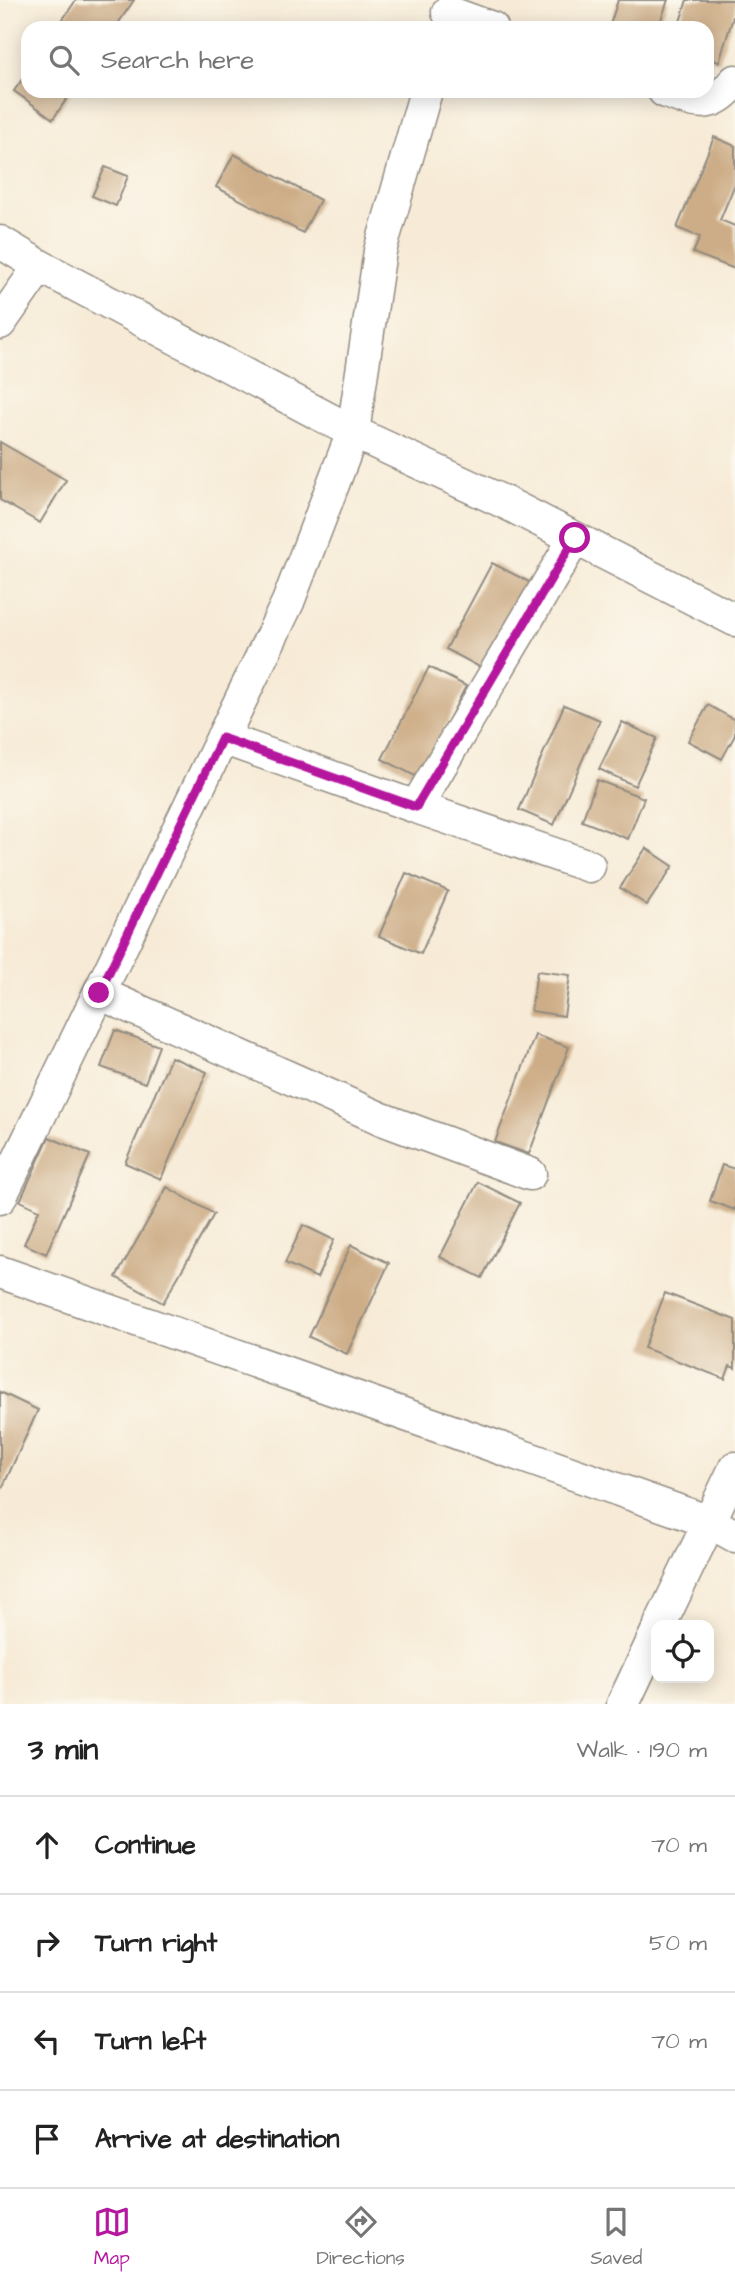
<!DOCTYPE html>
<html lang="en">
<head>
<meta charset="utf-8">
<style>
	body { margin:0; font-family:"Architects Daughter",sans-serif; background:#f6f6f6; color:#222 }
	.controls { position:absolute; right:21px; bottom:21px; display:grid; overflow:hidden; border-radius:14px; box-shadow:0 4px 18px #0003 }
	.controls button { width:63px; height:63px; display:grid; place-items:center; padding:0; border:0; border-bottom:2px solid #e0e0e0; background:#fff; color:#222; font:35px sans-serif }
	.stop { position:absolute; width:21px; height:21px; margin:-16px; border:5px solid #b5179e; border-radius:50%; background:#fff }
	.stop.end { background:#b5179e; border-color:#fff; box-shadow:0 2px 7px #0008 }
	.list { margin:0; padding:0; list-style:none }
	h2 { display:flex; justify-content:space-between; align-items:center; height:91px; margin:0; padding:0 28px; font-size:30px }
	h2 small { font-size:23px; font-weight:400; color:#767676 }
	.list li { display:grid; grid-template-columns:46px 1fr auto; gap:21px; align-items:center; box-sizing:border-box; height:98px; padding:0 28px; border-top:2px solid #e0e0e0 }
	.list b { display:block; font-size:26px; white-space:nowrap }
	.list em { font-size:23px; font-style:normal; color:#767676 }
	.icon { flex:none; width:38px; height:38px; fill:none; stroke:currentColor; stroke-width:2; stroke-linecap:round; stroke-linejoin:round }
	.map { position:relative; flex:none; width:735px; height:1704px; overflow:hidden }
	.search { position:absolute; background:#fff; box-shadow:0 4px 18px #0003; left:21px; right:21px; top:21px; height:77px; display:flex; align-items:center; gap:18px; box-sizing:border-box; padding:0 24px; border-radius:21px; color:#767676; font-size:26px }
	.sheet { height:483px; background:#fff }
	nav { display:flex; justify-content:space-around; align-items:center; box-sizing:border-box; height:98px; border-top:2px solid #e0e0e0; background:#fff; font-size:19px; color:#767676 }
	nav a { display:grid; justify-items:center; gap:4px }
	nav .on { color:#b5179e }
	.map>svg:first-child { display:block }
	.building { fill:#cdad87 }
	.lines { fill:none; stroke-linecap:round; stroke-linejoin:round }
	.minor-casing { stroke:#918b81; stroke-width:35 }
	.minor { stroke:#fff; stroke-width:32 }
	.route { stroke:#b5179e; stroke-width:9 }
</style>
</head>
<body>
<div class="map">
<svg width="735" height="1704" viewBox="0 0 735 1704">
	<rect width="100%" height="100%" fill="#fbf7ec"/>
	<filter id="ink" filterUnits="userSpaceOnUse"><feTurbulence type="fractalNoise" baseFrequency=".0143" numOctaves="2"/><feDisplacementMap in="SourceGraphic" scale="14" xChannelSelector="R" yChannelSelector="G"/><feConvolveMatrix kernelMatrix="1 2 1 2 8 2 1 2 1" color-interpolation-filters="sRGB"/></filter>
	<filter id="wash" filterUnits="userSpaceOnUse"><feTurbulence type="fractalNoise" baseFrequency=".00686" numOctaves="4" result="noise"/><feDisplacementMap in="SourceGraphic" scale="28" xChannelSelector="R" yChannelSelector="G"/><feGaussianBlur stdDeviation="1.57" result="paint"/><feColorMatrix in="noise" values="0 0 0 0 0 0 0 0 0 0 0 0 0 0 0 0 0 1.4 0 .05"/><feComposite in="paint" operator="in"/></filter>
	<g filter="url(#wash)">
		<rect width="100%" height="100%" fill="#f7ebd7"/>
		<g id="blocks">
			<path class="building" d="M76 0H134L115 28H57Z
				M618 0H668L658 28H609Z
				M687 0H735V11L719 62 707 58V28H678Z
				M28 71V91H72L53 119 14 91Z
				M714 137 735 146V184L720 220 735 226V269L693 253 700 237 677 228Z
				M234 154 320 200 303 233 216 187Z
				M105 167 128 176 116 206 92 196Z
				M0 442 66 480 40 523 0 500Z
				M492 563 531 583 485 670 446 649Z
				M429 667 466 686 419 778 382 759Z
				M564 705 600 720 554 825 519 810Z
				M708 705 735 720V735L722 759 688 741Z
				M622 722 657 738 635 786 599 769Z
				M597 780 644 798 628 839 582 821Z
				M646 848 673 866 647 905 620 888Z
				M406 873 448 891 421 954 379 936Z
				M537 971 570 975 564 1016 531 1011Z
				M115 1030 159 1046 145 1083 101 1067Z
				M535 1035 569 1047 529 1154 495 1142Z
				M171 1057 207 1072 161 1179 125 1163Z
				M49 1137 90 1155 46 1254 24 1244 39 1210 20 1201Z
				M722 1165 735 1169V1210L710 1201Z
				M478 1182 520 1203 482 1278 440 1257Z
				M167 1187 214 1214 163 1303 116 1277Z
				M303 1225 334 1240 317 1278 285 1263Z
				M351 1245 389 1263 347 1354 309 1337Z
				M665 1293 735 1320V1368L730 1366 725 1379 644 1348Z
				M0 1392 38 1410 0 1493Z"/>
		</g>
	</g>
	<g filter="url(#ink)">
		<use href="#blocks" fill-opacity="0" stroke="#918b81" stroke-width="2"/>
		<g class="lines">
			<defs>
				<path id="minor" d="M448 12 492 28
					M664 91C696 103 712 111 735 81
					M0 242 40 266 353 432 508 504 735 620
					M0 323 40 266
					M222 738 416 807 575 538
					M416 807 589 866
					M99 993 382 1119 530 1174
					M0 1198 288 602 353 432 380 251 426 91
					M0 1272 710 1522 735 1536
					M660 1625 735 1468
					M623 1704 656 1634"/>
			</defs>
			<use href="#minor" class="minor-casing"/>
			<use href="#minor" class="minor"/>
		</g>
	</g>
	<g class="lines" filter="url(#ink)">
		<path class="route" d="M99 993 222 738 416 807 575 538"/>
	</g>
</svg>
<div class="controls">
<button><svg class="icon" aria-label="locate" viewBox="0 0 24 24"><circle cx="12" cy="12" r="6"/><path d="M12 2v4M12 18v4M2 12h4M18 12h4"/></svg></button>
</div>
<div class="stop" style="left:575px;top:538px"></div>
<div class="stop end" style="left:99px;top:993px"></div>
<div class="search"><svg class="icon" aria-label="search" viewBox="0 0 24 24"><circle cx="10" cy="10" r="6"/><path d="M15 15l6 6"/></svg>Search here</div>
</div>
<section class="sheet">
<h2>3 min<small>Walk · 190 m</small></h2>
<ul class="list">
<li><svg class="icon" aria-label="ahead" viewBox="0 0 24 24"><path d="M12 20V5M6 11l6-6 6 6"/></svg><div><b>Continue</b></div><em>70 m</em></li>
<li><svg class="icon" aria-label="right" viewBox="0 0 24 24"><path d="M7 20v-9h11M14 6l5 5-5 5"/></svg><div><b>Turn right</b></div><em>50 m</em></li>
<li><svg class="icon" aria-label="left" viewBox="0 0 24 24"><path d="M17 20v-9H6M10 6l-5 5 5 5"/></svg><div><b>Turn left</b></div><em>70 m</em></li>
<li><svg class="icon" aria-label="arrive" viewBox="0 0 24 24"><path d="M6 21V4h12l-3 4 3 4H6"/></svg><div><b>Arrive at destination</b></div></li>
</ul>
</section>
<nav>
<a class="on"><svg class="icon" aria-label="map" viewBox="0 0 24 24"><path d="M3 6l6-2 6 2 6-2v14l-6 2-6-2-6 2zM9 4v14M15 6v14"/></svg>Map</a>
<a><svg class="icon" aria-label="directions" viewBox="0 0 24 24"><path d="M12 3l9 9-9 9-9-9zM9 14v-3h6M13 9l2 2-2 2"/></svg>Directions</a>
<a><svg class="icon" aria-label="saved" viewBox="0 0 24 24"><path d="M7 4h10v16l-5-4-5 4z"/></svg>Saved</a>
</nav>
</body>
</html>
